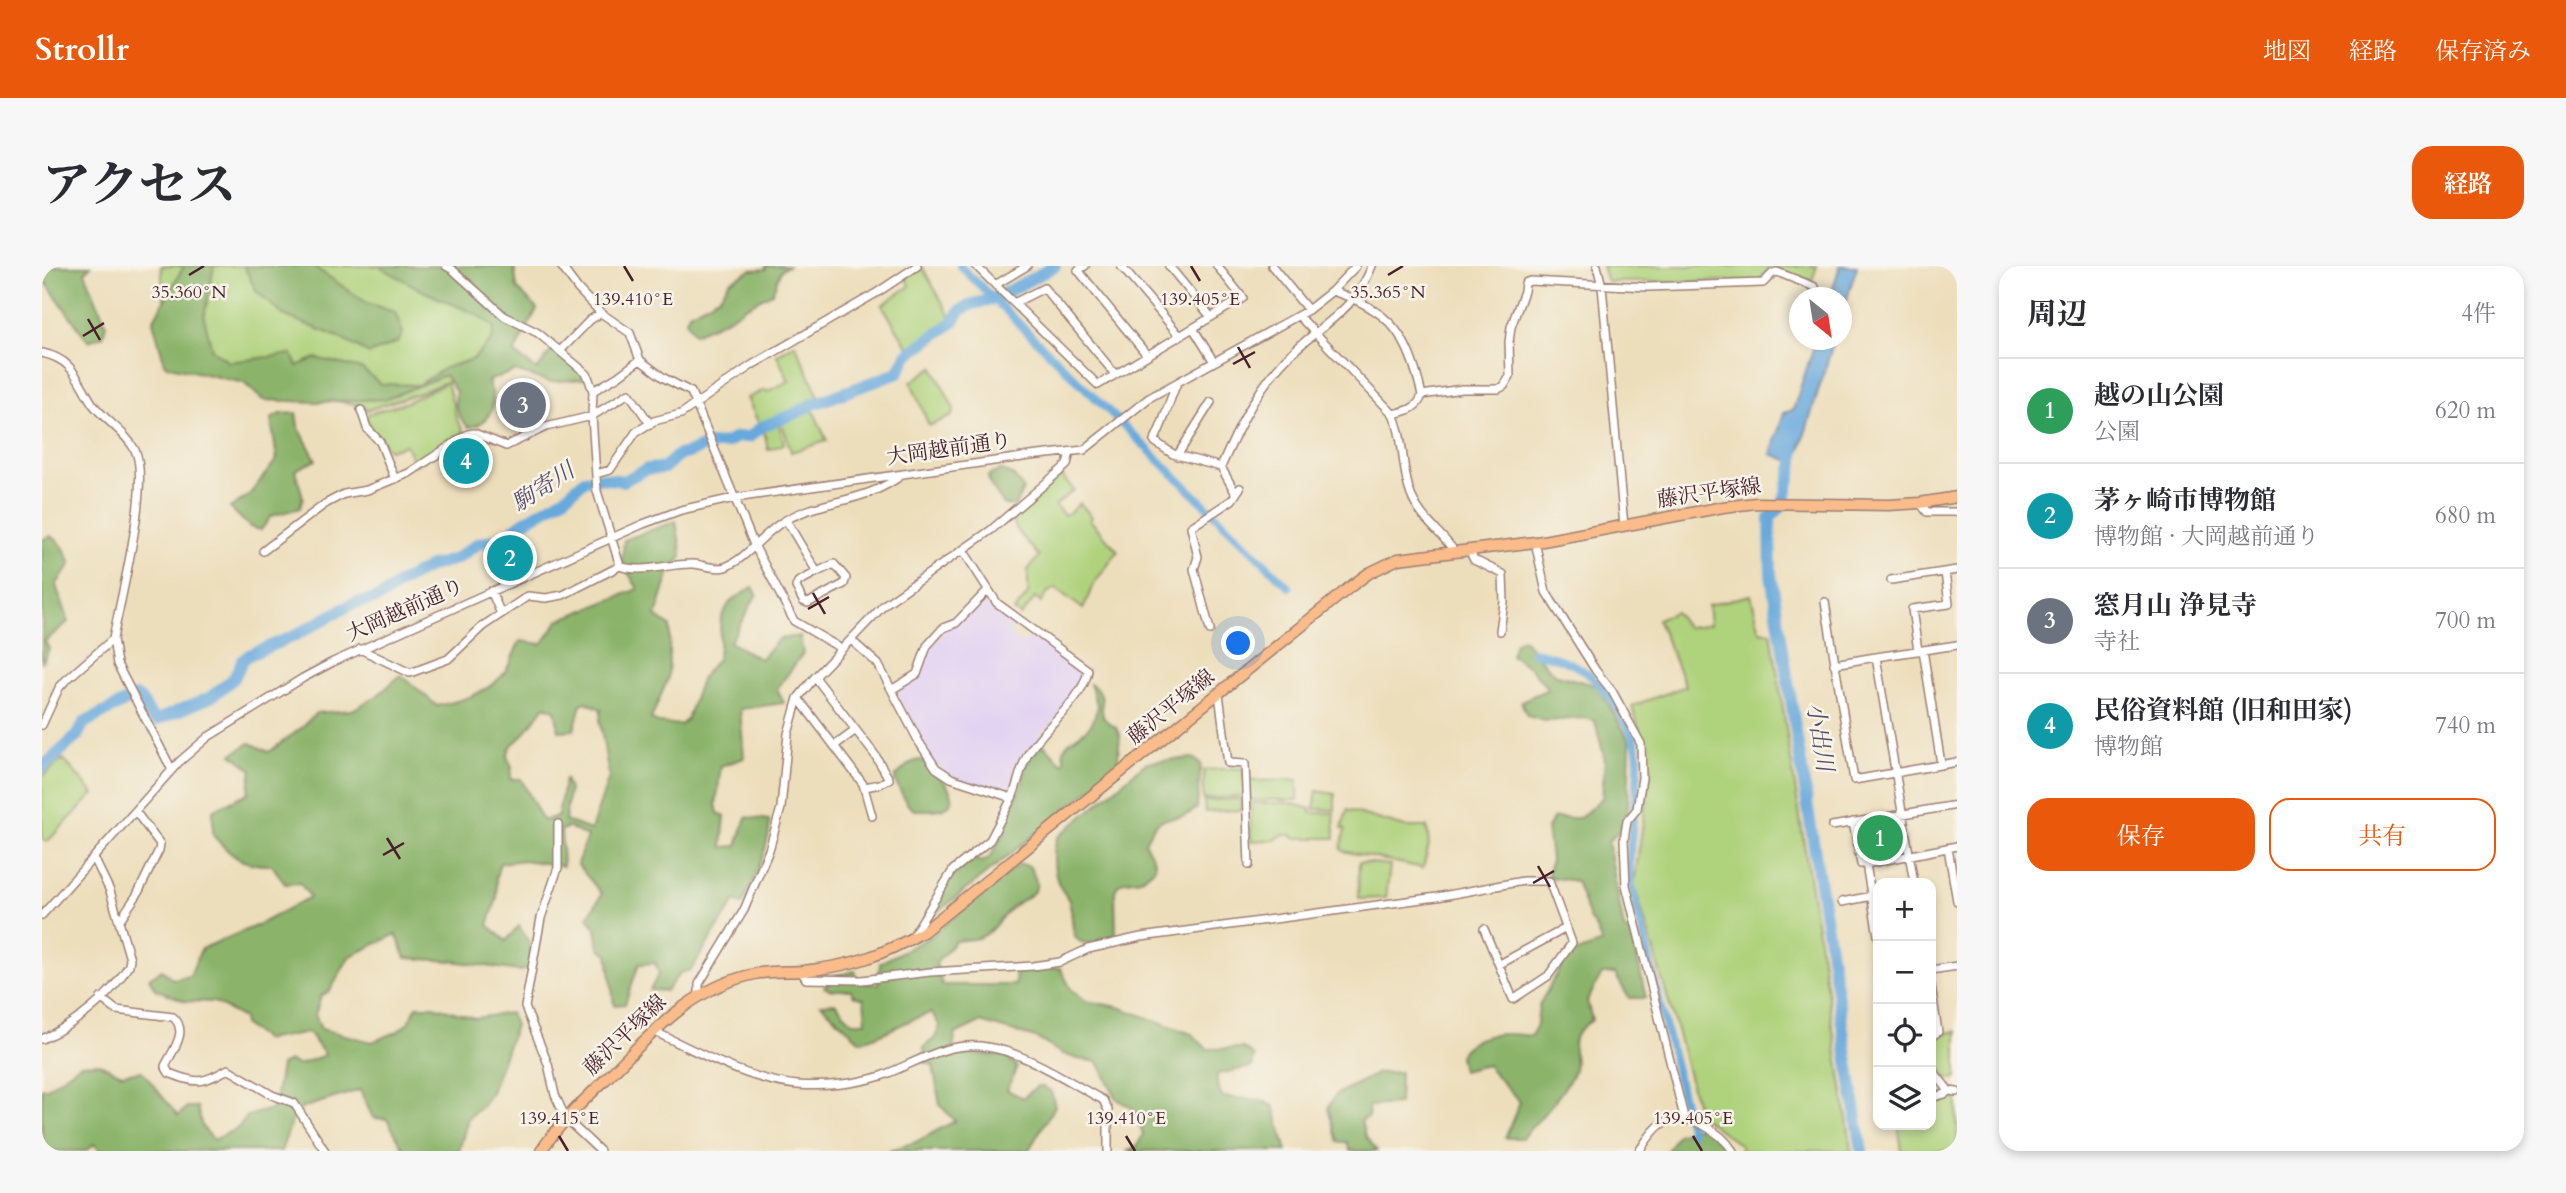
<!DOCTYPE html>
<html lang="ja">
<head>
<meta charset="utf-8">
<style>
	body { margin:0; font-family:Cardo,"Noto Serif JP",serif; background:#f7f7f7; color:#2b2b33 }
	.controls { position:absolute; right:21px; bottom:21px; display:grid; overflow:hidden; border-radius:14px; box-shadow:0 4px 10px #0003 }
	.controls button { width:63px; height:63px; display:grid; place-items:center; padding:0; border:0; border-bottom:2px solid #e1e1e2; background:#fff; color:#2b2b33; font:35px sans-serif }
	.compass { position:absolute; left:1747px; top:21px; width:63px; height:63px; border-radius:50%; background:#fff; box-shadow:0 4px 10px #0003; rotate:150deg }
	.you { position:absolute; left:1197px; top:378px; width:24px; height:24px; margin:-18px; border:5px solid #fff; border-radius:50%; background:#1a73e8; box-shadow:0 0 0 10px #1a73e833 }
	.badge { display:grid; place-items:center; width:46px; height:46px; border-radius:50%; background:#ea580c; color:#fff; font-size:23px; font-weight:700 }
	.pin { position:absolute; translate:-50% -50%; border:4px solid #fff; box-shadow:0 2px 7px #0006 }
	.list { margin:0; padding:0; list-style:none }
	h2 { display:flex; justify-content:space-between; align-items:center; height:91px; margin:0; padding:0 28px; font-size:30px }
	h2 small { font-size:23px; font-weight:400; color:#7c7c81 }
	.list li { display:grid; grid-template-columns:46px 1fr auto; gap:21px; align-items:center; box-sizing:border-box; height:105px; padding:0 28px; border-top:2px solid #e1e1e2 }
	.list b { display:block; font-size:26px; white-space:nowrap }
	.list p { margin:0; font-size:23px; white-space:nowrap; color:#7c7c81 }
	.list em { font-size:23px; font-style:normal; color:#7c7c81 }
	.actions { display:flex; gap:14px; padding:21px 28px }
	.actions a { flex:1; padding:16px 0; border:2px solid #ea580c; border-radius:21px; text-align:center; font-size:24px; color:#ea580c }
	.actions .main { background:#ea580c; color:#fff }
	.icon { flex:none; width:38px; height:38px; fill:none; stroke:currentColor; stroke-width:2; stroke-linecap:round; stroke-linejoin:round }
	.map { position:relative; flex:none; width:1915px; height:885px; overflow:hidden; border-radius:21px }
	header { display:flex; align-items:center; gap:42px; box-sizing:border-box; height:98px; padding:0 35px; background:#ea580c; color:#fff }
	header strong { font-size:33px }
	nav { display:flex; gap:38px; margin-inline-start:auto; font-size:24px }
	.intro { display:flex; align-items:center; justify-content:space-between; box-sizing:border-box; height:168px; padding:0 42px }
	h1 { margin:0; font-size:49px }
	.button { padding:18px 32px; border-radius:21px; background:#ea580c; color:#fff; font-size:24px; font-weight:700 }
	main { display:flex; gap:42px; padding:0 42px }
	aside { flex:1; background:#fff; border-radius:21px; box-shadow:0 4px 10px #0003 }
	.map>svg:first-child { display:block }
	.built { fill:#e3d3f2 }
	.green { fill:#afd27b; stroke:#7c7853; stroke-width:2 }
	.forest { fill:#8bb46b; stroke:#6a6a4b; stroke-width:2; fill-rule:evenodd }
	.water { fill:#68a9dc; stroke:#596484; stroke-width:2 }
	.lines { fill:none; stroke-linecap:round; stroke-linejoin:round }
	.canal { stroke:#68a9dc; stroke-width:8 }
	.river { stroke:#68a9dc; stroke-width:12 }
	.minor-casing { stroke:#9c7e73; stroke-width:10 }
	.major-casing { stroke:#9c7e73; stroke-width:13 }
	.minor { stroke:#fff; stroke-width:7 }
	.major { stroke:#f9bc8a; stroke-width:10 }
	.ticks { fill:none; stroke:#4a1f2b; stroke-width:2.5 }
	.labels { text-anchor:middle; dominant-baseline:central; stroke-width:5; stroke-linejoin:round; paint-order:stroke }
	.street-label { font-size:21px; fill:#4a1f2b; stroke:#f7f3e8 }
	.water-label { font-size:23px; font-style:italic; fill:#544f69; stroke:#f7f3e8 }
	.ticks-label { font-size:18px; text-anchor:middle; fill:#4a1f2b; stroke:#f7f3e8; stroke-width:5; stroke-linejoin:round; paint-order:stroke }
</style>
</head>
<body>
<header>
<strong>Strollr</strong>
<nav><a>地図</a><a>経路</a><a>保存済み</a></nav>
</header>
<div class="intro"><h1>アクセス</h1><a class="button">経路</a></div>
<main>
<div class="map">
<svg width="1915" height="885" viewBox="0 0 1915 885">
	<rect width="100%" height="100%" fill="#f7f3e8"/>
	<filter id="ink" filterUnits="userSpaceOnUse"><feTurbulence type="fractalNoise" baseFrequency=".0143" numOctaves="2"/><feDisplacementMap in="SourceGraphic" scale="14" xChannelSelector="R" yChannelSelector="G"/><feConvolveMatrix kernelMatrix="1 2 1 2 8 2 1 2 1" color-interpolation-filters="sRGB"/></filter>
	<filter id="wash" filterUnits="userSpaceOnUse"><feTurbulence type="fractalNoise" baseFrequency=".00686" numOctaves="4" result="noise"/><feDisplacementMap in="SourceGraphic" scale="28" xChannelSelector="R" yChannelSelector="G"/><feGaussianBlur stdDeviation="1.57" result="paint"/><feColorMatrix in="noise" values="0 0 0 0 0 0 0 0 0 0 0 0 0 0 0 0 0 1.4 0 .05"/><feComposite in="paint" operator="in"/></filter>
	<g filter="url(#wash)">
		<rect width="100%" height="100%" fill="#eddebb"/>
		<path class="built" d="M942 333H947L973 357 969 369 980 377 992 370 1041 403 1043 410 1013 454 999 467 970 527 966 529 907 509 888 493 854 426 875 411 881 404 884 385 902 365Z"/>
		<path class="green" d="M119 0H369L470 62 448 98 374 128 325 144 321 140 273 131 147 87 124 57Z
			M1560 0H1775L1770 15 1728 1 1717 15 1565 16Z
			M880 1 910 53 868 84 840 39 868 20 864 13Z
			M753 78 777 130 750 145 717 158 705 132 723 124 725 126 747 115 735 89Z
			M891 101 912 143 910 150 887 160 869 116Z
			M405 116 415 154 422 166 373 199 364 179 346 184 327 160 324 151 326 148 365 136Z
			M770 142 785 175 749 186 740 157Z
			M737 158 742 178 726 184 722 163Z
			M1019 209 1032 224 1013 239 1022 249 1027 247 1038 237 1050 251 1048 254 1076 285 1051 319 1041 343 1013 322 1005 327 999 337 993 332 979 350 972 345 986 328V304L997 290 976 266 970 253Z
			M1709 329 1718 365 1729 366 1810 885H1699L1698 879 1657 849 1635 764 1592 618 1609 501 1590 440 1644 420 1615 353 1633 346 1645 362 1668 358 1666 339Z
			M21 493 52 528 5 576 0 572V511Z
			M1201 502 1203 530 1161 533 1162 504Z
			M1256 514V534H1208L1206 515Z
			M1275 525 1293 528V544L1272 543Z
			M1198 533 1199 544 1163 546 1162 535Z
			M1209 537H1248L1269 543V547H1292L1293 572H1251L1250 569H1240L1233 574 1209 575Z
			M1305 544 1363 561H1385L1387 578 1381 602 1301 585 1299 583 1303 563 1300 562Z
			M1857 552 1862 585 1821 594 1815 560Z
			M1317 596 1348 599 1344 632 1316 633Z
			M1915 765V812L1906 813 1889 791V777L1900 768Z
			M1915 829V885H1860L1856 859H1889V834Z"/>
		<path class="forest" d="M0 0H49L43 6 64 58 61 70 46 75 0 11Z
			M142 0H172L162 51 170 84 187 96 250 88 255 100 274 92 320 103 339 118 376 119 403 102 431 93 450 74 452 61 436 49 383 26 337 0H472L475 22 495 43 472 87 495 104 511 82 539 105 543 113 507 116 473 105 446 115C447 120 451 127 451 133 452 147 440 161 426 161L418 151 413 138 414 126 403 109 344 133 275 136 221 134 202 117 123 99 111 55Z
			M202 0H271L325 37 353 46 361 67 356 76 327 88 296 71 241 49 214 25Z
			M724 0H746L739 4 730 27 703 41 686 53 652 68 644 54 647 47 677 31 688 15 709 4 724 3Z
			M254 147 256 160 274 194 253 204 261 231 258 242 229 250 219 264 208 261 188 242 207 229 235 193 229 153 238 148Z
			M958 204 972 210 981 223 973 240 962 239 947 217 946 210Z
			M634 255 640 291 628 305 614 350 628 360 626 412 609 453 616 457 639 459 645 453 660 411 676 392 679 352 688 336 711 321 715 328 688 376 718 393 737 373 758 370 761 387 735 423 742 437 698 443 702 492 679 500 674 538 676 547 683 550 680 581 695 580 704 551 727 554C730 578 710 616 700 639L693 635 649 704 638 707 624 725 608 724 617 708 613 697 597 698 583 738 572 739 566 688 557 682 554 663 546 651 560 628 535 598 545 571 527 561 519 564 521 600 482 594 458 597 454 611 455 632 446 659 464 675 477 660 489 680 487 703 477 705 411 695 364 692 354 668 307 691 288 725 279 730 273 749 279 763 330 776 355 766 367 756 375 740H391L433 752 468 747 473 759 449 826 440 840 426 852 417 885H363L345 853 331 852 318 824 263 841 253 847 239 885H59L52 878 44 885H0V822H5L39 798 55 797 80 808 100 805 136 850 145 841H155L160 861 172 874 196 862 205 850 232 842 239 799 247 795 256 799 283 789 266 766 223 774 202 759 201 752 172 736 143 735 113 723 107 712 120 704 131 713 148 710 159 683 216 659 268 631 258 617 243 618 230 599C200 600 190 591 171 569V544L206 527 210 504 190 488 208 477 227 486 258 463 274 447 310 444 335 430 359 409 395 440C418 435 443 428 460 410 468 401 472 386 478 375L500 378 517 354 596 323 580 296 582 274ZM544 436 559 443 558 456 567 511 549 564 523 555 527 524 523 512 516 550 501 555 479 513H468L470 501 465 491 468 481 482 468 503 440 513 444 517 465 532 464 539 438Z
			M8 270C21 276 24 286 29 298L14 319C17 332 25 344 26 356L3 375 7 383 0 397V274Z
			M1480 372 1512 408 1556 420 1588 476 1586 542 1577 566 1566 575 1582 663 1590 669 1604 732H1587L1573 708H1560L1545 735 1550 754C1517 776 1541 789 1529 811 1516 834 1497 853 1480 872H1463L1478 836 1445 799 1420 805 1417 790C1431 765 1464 766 1489 770L1495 759 1497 739 1525 690 1560 677 1552 658 1548 655 1534 615 1506 611 1509 593 1505 562 1512 552H1538L1560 532 1563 494 1553 455 1543 452 1504 455 1485 450 1479 435 1506 423 1489 402 1469 389 1473 377Z
			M1048 418C1066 428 1057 437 1061 450 1063 456 1070 459 1075 462L1078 469 1075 502 890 651H884L910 609 932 593 940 596 948 591 963 566 964 550 978 524 988 489 994 481 1003 480 1020 497 1023 495C1015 474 1040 472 1050 457 1052 452 1054 446 1056 441Z
			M1151 492 1159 498 1155 542C1131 563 1119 537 1103 577L1113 596V602C1108 606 1103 611 1098 613 1087 616 1078 611 1073 625L1074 669C1068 675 1063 675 1054 677 1023 681 1034 656 1027 635 1024 628 1018 623 1016 616 1011 604 1011 585 1015 572L1105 496Z
			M876 494 882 495C889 504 928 533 901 542 893 545 881 544 872 544L866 539 853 515V511L868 497Z
			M977 598 987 600C1006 630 984 627 967 644 942 668 953 672 913 675L894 697 900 719H973L974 704 1018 702 1029 723 1044 735 1077 741 1150 768 1165 783 1201 782 1212 790 1210 801 1175 808V817L1180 831 1219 834 1232 840 1245 885H1086L1095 880 1101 869 1095 850 1090 842 1075 833 1056 796 1036 793 1019 787 994 772 938 756 913 768 911 787 963 790 975 801 965 824 981 832 995 820H1000L1009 826 1013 840 986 885H846L874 876 913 855 898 839 891 799 882 796V781L893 772 898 760 889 747C864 753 843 770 818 775L779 738 793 737 810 756H824L822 733 811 729 809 724H789L782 721 794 710 813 705 817 717 836 718 838 697 888 671Z
			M1358 806 1357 838 1326 840 1327 851 1319 855 1323 870 1335 885H1308L1305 876H1296L1286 842 1293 829 1336 807Z
			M1659 860 1675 871 1687 885H1625L1635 868Z"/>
		<path class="water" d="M1798 0H1815L1800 49V32L1788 31Z
			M1774 74H1792L1754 197 1729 188 1742 147 1751 144Z"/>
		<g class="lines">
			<path class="canal" d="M918 0 1247 321
				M1491 386C1537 395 1555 409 1579 449 1588 463 1596 477 1596 494 1597 536 1584 576 1589 618L1649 866"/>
			<path class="river" d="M1752 182V196L1741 239 1728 252 1729 308 1820 885
				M0 502 35 470 42 457 94 430C104 435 104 450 115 454L169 431 192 412 200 395 207 389 252 370 310 338 337 332 359 316 389 300 414 293 437 277 461 272 480 257 522 232 543 214 559 212 581 215 605 203 622 202 636 189 646 187 665 179 684 177 695 171H707L721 160 752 148 771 138 856 107 865 89 911 56 919 44 931 38 952 33 1013 0"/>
		</g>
	</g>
	<g filter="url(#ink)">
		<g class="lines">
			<defs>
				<path id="minor" d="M404 0 411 4 462 50 496 67 545 108 551 125 550 150 555 225 578 300
					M519 0 536 23 559 47 588 67 598 94
					M934 0 1056 119 1201 32 1175 0
					M1043 0 1036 4 1105 89
					M1079 0 1138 70
					M1127 0 1169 51
					M1230 0 1266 44
					M1555 0 1560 20 1582 260
					M953 19 985 0
					M1290 25C1350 44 1366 70 1380 129 1376 143 1364 145 1351 148
					M972 37 1002 22 1073 108
					M1257 50 1351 148C1363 174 1359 204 1369 229 1379 254 1399 266 1413 286
					M1151 62 1172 96
					M519 84 548 54 559 47
					M0 87C31 93 35 113 50 137 62 154 83 165 93 184 109 216 78 334 71 373L75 398 130 504
					M1135 117C1126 137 1122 157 1112 175L1131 188 1179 201 1194 228
					M551 125 575 111 598 94 622 112 649 126 712 279 752 355 800 383
					M1380 129 1420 123H1456L1462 120 1468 110 1467 76 1469 61 1482 25 1483 17 1488 15 1606 21 1721 17 1731 7 1735 6 1773 21
					M319 144 325 162 338 176 353 213
					M1135 190 1169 136
					M1179 201C1195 165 1212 128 1239 98 1271 62 1311 50 1330 0
					M554 208 568 204 594 166 612 155 639 148 710 99 836 26 875 0
					M1878 237 1885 246H1915
					M744 254 775 306 792 298 804 312 802 318 766 337 761 335 754 321 756 316 775 306
					M1493 276 1504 326 1554 405 1570 425 1599 478 1600 512 1595 543 1585 555 1582 574 1584 619 1643 855
					M1427 284 1432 294 1461 308 1462 336 1458 365
					M221 285 283 238 302 228 325 224 367 207 426 168 432 167 464 180 504 161 550 150 587 127 608 158
					M1849 314 1915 304
					M449 325 459 348
					M1783 336 1812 514 1915 496
					M1168 364 1152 303 1156 291 1149 261 1190 234 1198 222
					M809 374 836 398 877 476 894 502 909 512 970 532C976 518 978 503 985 490 998 463 1042 435 1046 404L955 337 921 284
					M318 383 368 407 406 393 441 360 486 330 504 332 521 329 578 300C599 308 628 297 652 298 661 299 674 304 683 301 706 292 721 267 742 255 781 232 821 239 861 208
					M1881 384 1899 498
					M1876 385 1870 343 1907 338 1903 306
					M1792 398 1834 391
					M773 411 833 489 847 513 838 518 823 521
					M851 423 875 408 885 380 901 362 914 357 945 325
					M1177 428 1186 497 1203 498 1207 599
					M756 432 821 518 830 550
					M0 459 17 422 23 415 71 373
					M792 480 814 464
					M1811 556 1819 598H1824L1836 670
					M516 558V602L499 652 483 741 506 798 513 829 524 853 558 885
					M1790 560 1915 539
					M1906 582 1915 635
					M1824 598 1915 580
					M1872 617 1834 391 1915 379
					M1800 636 1830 630
					M0 649 137 496 166 471 261 412 291 396 601 258 639 244 692 232 988 190 1042 184 1107 132 1266 44 1290 25 1314 0
					M77 655 95 629 117 584 118 578 93 545
					M870 671 911 604 948 574 970 532
					M1458 698 1524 662
					M1889 704 1915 700
					M759 705 764 713 820 714 888 706 991 700 1018 696 1046 683 1099 671 1395 631 1481 615H1507L1530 677 1506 710 1471 733 1442 663
					M1889 720 1896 766 1889 771
					M657 729V718L702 644 727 584 739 542 746 468 756 432 773 411 843 338 949 264 1025 199 1028 186
					M59 732 74 744 131 751C147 765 131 784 123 800L127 807C155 818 160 818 186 803L230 829 252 837 283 885
					M611 765C657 786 704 814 755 819 781 821 814 818 839 810 874 797 906 774 945 781 986 787 1025 815 1061 834L1066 844V885
					M0 773C35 757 67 732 87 699L88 693 68 625 52 592
					M1889 802 1907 825
					M1889 832 1903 828 1907 825 1915 826
					M1597 885C1604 876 1612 861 1623 856 1647 845 1679 866 1691 885"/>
				<path id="major" d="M499 885C517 858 540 836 563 814 607 770 649 721 713 708 728 705 745 706 761 705 809 700 839 690 881 666L1308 321 1327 307 1356 293 1501 275 1681 241 1714 237 1847 239 1878 237 1915 231"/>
			</defs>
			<use href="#minor" class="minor-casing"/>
			<use href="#major" class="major-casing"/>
			<use href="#minor" class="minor"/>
			<use href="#major" class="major"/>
		</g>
	</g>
	<path class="ticks" d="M582 0 591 15M1149 0 1158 15M147 9 162 0M1346 9 1361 0M46 53 58 74M41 70 62 57M1196 81 1208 102M1191 98 1213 86M771 327 783 348M766 343 787 331M345 572 358 593M341 589 362 577M1496 600 1508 621M1491 617 1512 605M517 870 526 885M1084 870 1093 885M1651 870 1660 885"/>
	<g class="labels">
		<g class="street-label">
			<text transform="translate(907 183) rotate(-8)">大岡越前通り</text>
			<text transform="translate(1667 227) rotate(-8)">藤沢平塚線</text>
			<text transform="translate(363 344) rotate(-24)">大岡越前通り</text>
			<text transform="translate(1129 441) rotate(-39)">藤沢平塚線</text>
			<text transform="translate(583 769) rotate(-44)">藤沢平塚線</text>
		</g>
		<g class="water-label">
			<text transform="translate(501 221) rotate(-33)">駒寄川</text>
			<text transform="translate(1778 471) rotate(81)">小出川</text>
		</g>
	</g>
	<g class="ticks-label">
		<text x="147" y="32">35.360°N</text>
		<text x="1346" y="32">35.365°N</text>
		<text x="591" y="39">139.410°E</text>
		<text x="1158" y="39">139.405°E</text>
		<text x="517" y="858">139.415°E</text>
		<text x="1084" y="858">139.410°E</text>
		<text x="1651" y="858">139.405°E</text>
	</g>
</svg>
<div class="controls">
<button>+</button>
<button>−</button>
<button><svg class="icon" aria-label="locate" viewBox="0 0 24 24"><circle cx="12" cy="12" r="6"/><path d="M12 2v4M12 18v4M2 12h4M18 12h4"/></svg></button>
<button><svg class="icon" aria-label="layers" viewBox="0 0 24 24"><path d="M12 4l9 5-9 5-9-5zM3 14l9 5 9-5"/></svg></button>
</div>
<svg class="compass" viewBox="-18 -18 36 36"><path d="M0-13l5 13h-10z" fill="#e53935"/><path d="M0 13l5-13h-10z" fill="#7c7c81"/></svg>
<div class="you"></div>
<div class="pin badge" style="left:1838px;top:572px;background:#2e9e5b">1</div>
<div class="pin badge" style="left:468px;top:292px;background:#0f9aa8">2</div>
<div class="pin badge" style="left:481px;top:139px;background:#6b7280">3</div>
<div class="pin badge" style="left:424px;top:195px;background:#0f9aa8">4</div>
</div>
<aside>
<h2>周辺<small>4件</small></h2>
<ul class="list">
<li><span class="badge" style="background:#2e9e5b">1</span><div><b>越の山公園</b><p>公園</p></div><em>620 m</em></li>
<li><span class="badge" style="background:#0f9aa8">2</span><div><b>茅ヶ崎市博物館</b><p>博物館 · 大岡越前通り</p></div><em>680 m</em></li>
<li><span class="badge" style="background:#6b7280">3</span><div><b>窓月山 浄見寺</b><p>寺社</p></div><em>700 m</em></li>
<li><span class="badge" style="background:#0f9aa8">4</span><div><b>民俗資料館 (旧和田家)</b><p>博物館</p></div><em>740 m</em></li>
</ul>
<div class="actions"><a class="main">保存</a><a>共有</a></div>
</aside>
</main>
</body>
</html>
